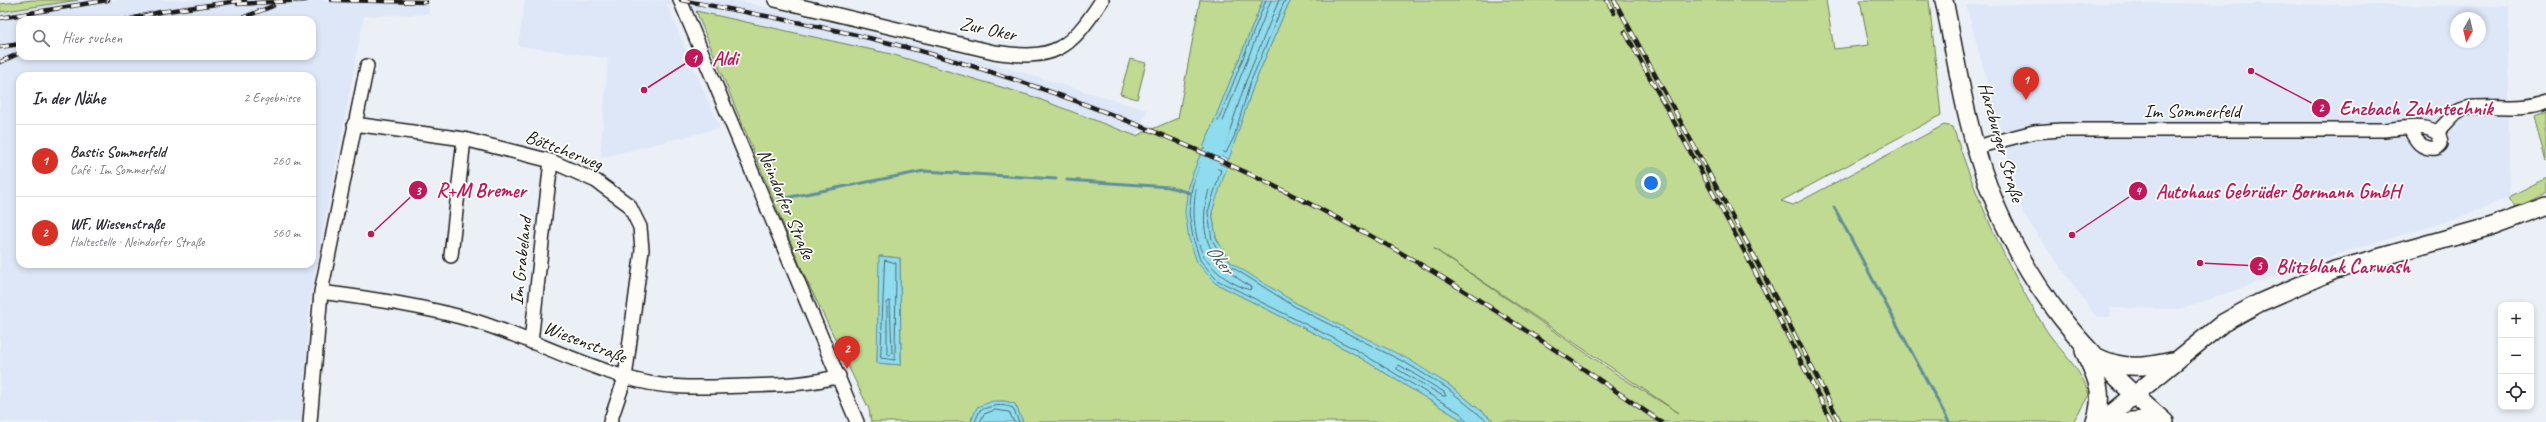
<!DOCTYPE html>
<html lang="de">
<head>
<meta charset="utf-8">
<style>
	body { margin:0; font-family:Caveat,sans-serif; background:#f2f2f3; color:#2b2b33 }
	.controls { position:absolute; right:12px; bottom:12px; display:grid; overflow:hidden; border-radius:8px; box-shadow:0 2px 6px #0003 }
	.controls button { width:36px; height:36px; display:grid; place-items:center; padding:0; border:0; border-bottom:1px solid #e1e1e2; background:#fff; color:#2b2b33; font:20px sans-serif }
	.compass { position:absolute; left:2450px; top:12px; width:36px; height:36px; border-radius:50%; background:#fff; box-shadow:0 2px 6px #0003; rotate:188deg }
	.you { position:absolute; left:1651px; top:183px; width:14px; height:14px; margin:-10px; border:3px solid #fff; border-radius:50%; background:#1a73e8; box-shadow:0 0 0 6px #1a73e833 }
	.badge { display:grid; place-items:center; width:26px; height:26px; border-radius:50%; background:#d93025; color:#fff; font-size:13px; font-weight:700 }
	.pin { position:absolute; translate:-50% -33px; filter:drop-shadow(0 1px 2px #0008) }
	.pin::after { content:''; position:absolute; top:21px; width:14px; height:12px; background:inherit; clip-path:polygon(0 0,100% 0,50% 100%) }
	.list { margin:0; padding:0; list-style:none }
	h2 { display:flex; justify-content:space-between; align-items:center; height:52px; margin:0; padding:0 16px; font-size:17px }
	h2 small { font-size:13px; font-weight:400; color:#7c7c81 }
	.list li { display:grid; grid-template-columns:26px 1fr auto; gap:12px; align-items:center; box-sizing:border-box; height:72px; padding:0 16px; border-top:1px solid #e1e1e2 }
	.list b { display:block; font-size:15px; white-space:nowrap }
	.list p { margin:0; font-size:13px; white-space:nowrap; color:#7c7c81 }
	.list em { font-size:13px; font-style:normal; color:#7c7c81 }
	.icon { flex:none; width:22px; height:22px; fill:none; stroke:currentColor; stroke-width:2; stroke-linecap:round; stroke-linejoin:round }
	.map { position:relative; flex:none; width:2546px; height:422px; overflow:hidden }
	.search { position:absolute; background:#fff; box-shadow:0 2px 6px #0003; left:16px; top:16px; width:300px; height:44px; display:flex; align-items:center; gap:10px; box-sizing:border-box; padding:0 14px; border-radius:12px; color:#7c7c81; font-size:15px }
	.panel { position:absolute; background:#fff; box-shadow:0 2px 6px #0003; left:16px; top:72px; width:300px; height:196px; border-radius:12px }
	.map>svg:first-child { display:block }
	.built { fill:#dee7f7; fill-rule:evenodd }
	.green { fill:#c0da91; stroke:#6e7b56; fill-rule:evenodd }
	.water { fill:#8fdcee; stroke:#618f9a }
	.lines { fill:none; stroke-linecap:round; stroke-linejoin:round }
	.shore { stroke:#4a6970; stroke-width:1 }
	.stream { stroke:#618f9a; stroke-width:3 }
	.river { stroke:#8fdcee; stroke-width:18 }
	.minor-casing { stroke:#1c1c1c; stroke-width:16 }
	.major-casing { stroke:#1c1c1c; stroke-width:20 }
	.minor { stroke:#fdfcf7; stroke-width:13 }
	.major { stroke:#fdfcf7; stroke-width:17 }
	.rail-casing { stroke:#1c1c1c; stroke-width:4.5 }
	.rail { stroke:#fdfcf7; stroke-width:3; stroke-dasharray:9; stroke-linecap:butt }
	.labels { text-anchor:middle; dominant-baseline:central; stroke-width:3.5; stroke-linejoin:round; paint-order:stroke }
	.street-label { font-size:19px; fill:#1c1c1c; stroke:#fdfcf7 }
	.water-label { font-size:20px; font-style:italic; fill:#445f66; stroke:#fdfcf7 }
	.leader { fill:none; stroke:#c2185b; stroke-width:1.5 }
	.callout-dot { fill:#c2185b; stroke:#fdfcf7; stroke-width:1.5 }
	.mark-label { font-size:12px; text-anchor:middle; font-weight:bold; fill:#fff }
	.callout-label { font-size:20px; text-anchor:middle; font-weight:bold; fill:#c2185b; stroke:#fdfcf7; stroke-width:3.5; stroke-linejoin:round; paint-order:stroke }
</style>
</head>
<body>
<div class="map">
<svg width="2546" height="422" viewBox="0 0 2546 422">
	<rect width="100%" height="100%" fill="#ebf0f7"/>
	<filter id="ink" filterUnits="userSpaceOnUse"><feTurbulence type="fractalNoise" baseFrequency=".025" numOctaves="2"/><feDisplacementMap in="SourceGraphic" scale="8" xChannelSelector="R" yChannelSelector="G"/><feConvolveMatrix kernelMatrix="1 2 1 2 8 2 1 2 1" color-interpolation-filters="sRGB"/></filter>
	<g filter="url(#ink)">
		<path class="built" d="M78 0H429V14L364 16 309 306 302 422H0V12ZM20 20H312V56H20ZM20 76H312V264H20Z
			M525 0H736L971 57 1147 110 1142 122 1229 159 1390 218 1686 422 1200 155 1139 130 1136 136 1031 96 891 54 667 5 720 128 600 158 608 58 518 46Z
			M2129 3 2509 6V197L2456 219 2338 254 2182 309 2111 308 2110 317H2096L2024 216 1966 5ZM2456 18H2480V42H2456Z"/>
		<path class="green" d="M32 0H78L0 12V4Z
			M1200 0H1263L1188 186 1215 283 1351 352 1465 422H1023L1015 404C994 397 989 404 972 417L971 422H871L869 409 805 277 696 11 891 54 1031 96 1136 136 1178 118ZM880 256 900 258 901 365 877 363Z
			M1290 0H1826L1834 49 1869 45 1860 0H1929L1941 115 1781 201 1793 205 1944 125 1953 127C1975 196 2005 263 2043 325 2057 349 2082 368 2089 395L2073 422H1495L1449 385 1299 305 1248 275 1230 262 1216 238 1212 212 1220 183 1254 84ZM1433 248 1679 413 1621 377Z
			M1130 59 1146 63 1137 99 1120 94Z
			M2546 111V162L2534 116Z
			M2546 178V193L2516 208 2509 197Z"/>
		<path class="water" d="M1263 0H1290L1254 84 1229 159 1203 148Z
			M1200 155 1227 167 1212 212 1216 238 1230 262 1299 305 1408 359 1449 385 1495 422H1465L1351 352 1215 283 1197 262 1189 239 1185 212 1188 186Z
			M879 256 900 258 901 365 877 363Z
			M993 401H1005L1015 404 1023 422H971L977 407Z"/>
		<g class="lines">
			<path class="shore" d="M1266 0 1209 144 1226 153 1234 137 1250 83 1285 0
				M1271 0 1215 141 1223 147 1225 145 1246 81 1279 0
				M1204 168 1214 173C1196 226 1201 257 1251 287L1250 290C1233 285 1215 273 1205 258 1191 235 1190 191 1204 168Z
				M885 260 896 263 895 360 881 358Z
				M890 301 892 353 890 355 887 353V303Z
				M1399 365 1444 392 1446 396H1443L1397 369Z
				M975 422 980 410C992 406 1001 403 1013 408L1019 422
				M980 422 984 414 995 410 1009 412 1014 422
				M1467 422 1460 413 1353 348 1217 280 1200 260 1193 238 1189 213 1192 187 1201 162 1221 170 1208 212 1212 240 1227 264 1297 308 1406 363 1447 388 1488 422"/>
			<path class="stream" d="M1067 180 1169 187 1190 193
				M780 199 924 171 1056 179
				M1834 207 1949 422"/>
			<path class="river" d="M1203 183 1221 130"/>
			<defs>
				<path id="minor" d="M680 0 857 422
					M775 0 994 52C1054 61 1069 51 1102 0
					M354 124 464 139 551 161 596 181 629 205 640 227 642 250 625 378 610 422
					M2437 132C2444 126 2450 118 2457 112 2475 100 2520 114 2546 101
					M1976 147 2034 132 2061 130H2382C2399 129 2441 119 2441 144L2437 148C2421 150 2416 141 2410 129
					M451 256 464 139
					M321 292C373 299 424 306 475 321 526 337 574 362 625 377 664 390 703 387 744 386 777 385 808 385 839 376
					M531 342 551 161
					M310 422 321 292 367 66"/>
				<path id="major" d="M1944 0C1957 63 1966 128 1989 188 2027 289 2084 353 2165 422
					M2084 351C2097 379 2105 392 2095 422
					M2099 358C2124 370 2146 367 2172 361
					M2101 422 2223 323 2259 303 2335 270 2492 226 2546 206
					M2119 422 2144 420 2158 422"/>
			</defs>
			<use href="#minor" class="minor-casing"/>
			<use href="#major" class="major-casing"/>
			<use href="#minor" class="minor"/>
			<use href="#major" class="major"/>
			<defs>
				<path id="rail" d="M332 0 426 2
					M681 0C762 15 844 30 924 52 1079 95 1228 158 1369 235 1470 290 1566 357 1661 422
					M1607 0 1614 13
					M1614 0 1746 241 1840 422
					M238 4 306 0
					M0 18 108 0
					M239 19 273 6
					M126 20 160 12 245 0
					M1625 32 1740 243 1832 422
					M0 47 20 44
					M0 62 20 53"/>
			</defs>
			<use href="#rail" class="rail-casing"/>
			<use href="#rail" class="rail"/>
		</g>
	</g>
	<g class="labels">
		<g class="street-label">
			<text transform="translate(988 29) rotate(12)">Zur Oker</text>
			<text x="2192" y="111">Im Sommerfeld</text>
			<text transform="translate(2001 142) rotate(74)">Harzburger Straße</text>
			<text transform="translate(564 150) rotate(21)">Böttcherweg</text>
			<text transform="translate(786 204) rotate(67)">Neindorfer Straße</text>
			<text transform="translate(521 261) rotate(-84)">Im Grabeland</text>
			<text transform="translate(585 342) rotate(21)">Wiesenstraße</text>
		</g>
		<g class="water-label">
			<text transform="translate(1220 259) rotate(52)">Oker</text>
		</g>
	</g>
	<path class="leader" d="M644 90L694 58M2251 71L2321 108M371 234L418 190M2072 235L2138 191M2200 263L2259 266"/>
	<g class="callout-dot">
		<circle cx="644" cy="90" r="4"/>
		<circle cx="2251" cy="71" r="4"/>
		<circle cx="371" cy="234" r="4"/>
		<circle cx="2072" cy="235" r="4"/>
		<circle cx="2200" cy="263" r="4"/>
		<circle cx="694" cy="58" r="10"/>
		<circle cx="2321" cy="108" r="10"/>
		<circle cx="418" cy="190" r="10"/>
		<circle cx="2138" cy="191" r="10"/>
		<circle cx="2259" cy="266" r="10"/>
	</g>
	<g class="mark-label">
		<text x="694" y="63">1</text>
		<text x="2321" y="112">2</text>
		<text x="418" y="195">3</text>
		<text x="2138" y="195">4</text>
		<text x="2259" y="270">5</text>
	</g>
	<g class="callout-label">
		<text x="725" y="65">Aldi</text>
		<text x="2416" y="115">Enzbach Zahntechnik</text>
		<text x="481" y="197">R+M Bremer</text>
		<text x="2278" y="198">Autohaus Gebrüder Bormann GmbH</text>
		<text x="2343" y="273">Blitzblank Carwash</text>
	</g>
</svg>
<div class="controls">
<button>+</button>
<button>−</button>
<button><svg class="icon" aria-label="locate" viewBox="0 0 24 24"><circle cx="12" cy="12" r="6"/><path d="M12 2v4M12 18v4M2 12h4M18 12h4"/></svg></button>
</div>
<svg class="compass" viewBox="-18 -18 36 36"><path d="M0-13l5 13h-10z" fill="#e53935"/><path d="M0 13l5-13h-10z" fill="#7c7c81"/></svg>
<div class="you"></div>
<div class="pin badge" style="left:2026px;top:100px">1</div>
<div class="pin badge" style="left:847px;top:369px">2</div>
<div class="search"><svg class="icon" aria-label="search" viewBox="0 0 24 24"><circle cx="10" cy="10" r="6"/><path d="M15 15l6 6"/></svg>Hier suchen</div>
<section class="panel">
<h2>In der Nähe<small>2 Ergebnisse</small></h2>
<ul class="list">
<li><span class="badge">1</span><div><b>Bastis Sommerfeld</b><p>Café · Im Sommerfeld</p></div><em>260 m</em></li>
<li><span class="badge">2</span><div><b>WF, Wiesenstraße</b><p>Haltestelle · Neindorfer Straße</p></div><em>560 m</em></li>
</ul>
</section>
</div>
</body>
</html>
